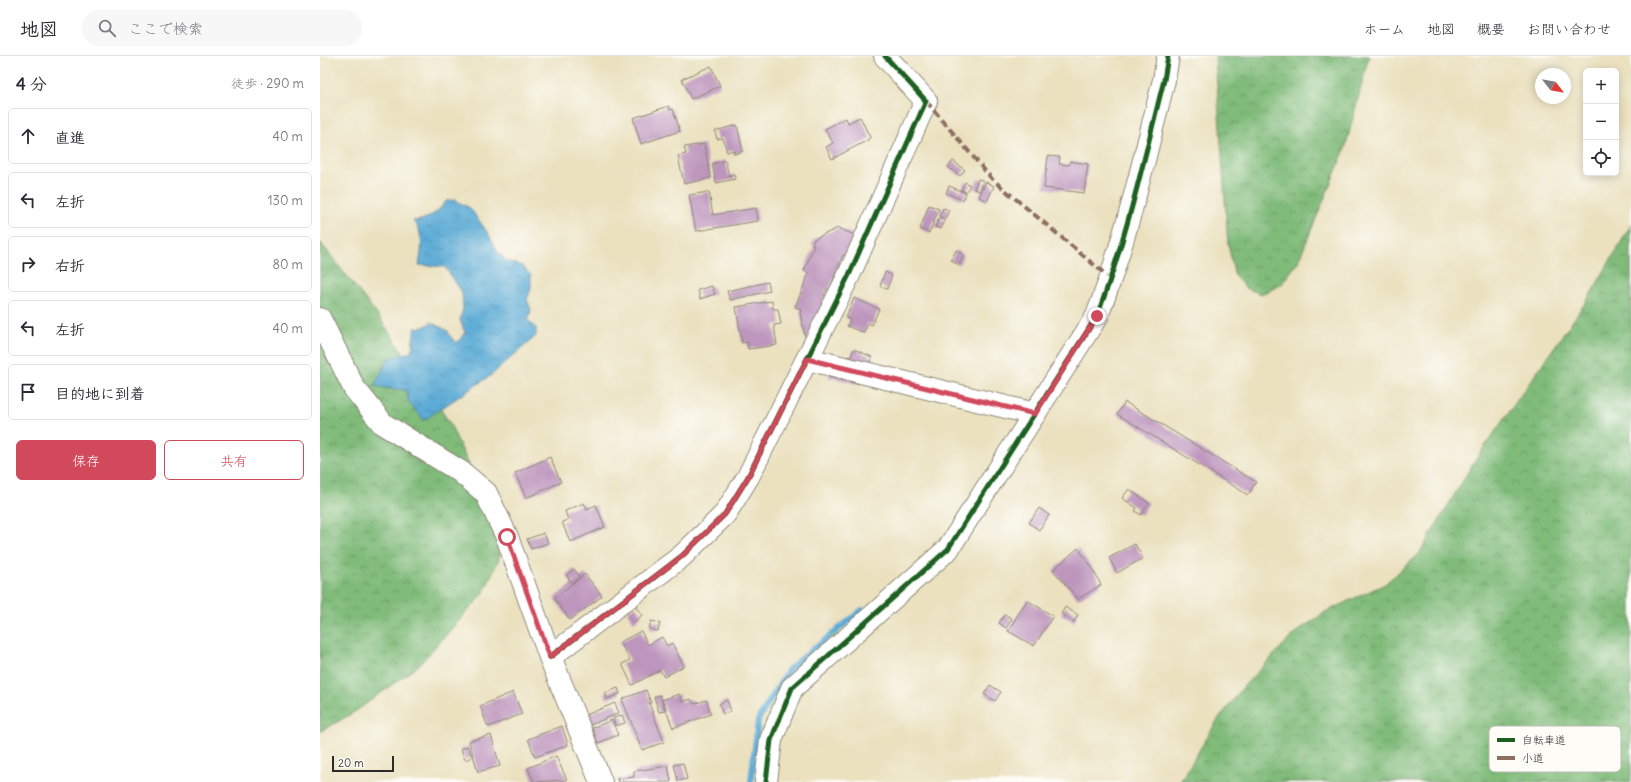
<!DOCTYPE html>
<html lang="ja">
<head>
<meta charset="utf-8">
<style>
	body { margin:0; font-family:Delius,"Klee One",sans-serif; background:#f7f7f7; color:#2b2b33 }
	.controls { position:absolute; right:12px; top:12px; display:grid; overflow:hidden; border-radius:6px; box-shadow:0 2px 10px #0003 }
	.controls button { width:36px; height:36px; display:grid; place-items:center; padding:0; border:0; border-bottom:1px solid #e1e1e2; background:#fff; color:#2b2b33; font:20px sans-serif }
	.compass { position:absolute; left:1215px; top:12px; width:36px; height:36px; border-radius:50%; background:#fff; box-shadow:0 2px 10px #0003; rotate:121deg }
	.scale { position:absolute; left:12px; bottom:10px; width:62px; box-sizing:border-box; padding-left:4px; border:2px solid #2b2b2b; border-top:0; font-size:11px; line-height:14px; white-space:nowrap; color:#2b2b2b; -webkit-text-stroke:3px #fdfcf7; paint-order:stroke }
	.stop { position:absolute; width:12px; height:12px; margin:-9px; border:3px solid #d1495b; border-radius:50%; background:#fff }
	.stop.end { background:#d1495b; border-color:#fff; box-shadow:0 1px 4px #0008 }
	.list { margin:0; padding:0; list-style:none }
	h2 { display:flex; justify-content:space-between; align-items:center; height:52px; margin:0; padding:0 16px; font-size:17px }
	h2 small { font-size:13px; font-weight:400; color:#7c7c81 }
	.list li { display:grid; grid-template-columns:26px 1fr auto; gap:12px; align-items:center; box-sizing:border-box; height:56px; margin:0 8px 8px; padding:0 8px; border:1px solid #e1e1e2; border-radius:6px }
	.list b { display:block; font-size:15px; white-space:nowrap }
	.list em { font-size:13px; font-style:normal; color:#7c7c81 }
	.actions { display:flex; gap:8px; padding:12px 16px }
	.actions a { flex:1; padding:9px 0; border:1px solid #d1495b; border-radius:6px; text-align:center; font-size:14px; color:#d1495b }
	.actions .main { background:#d1495b; color:#fff }
	.icon { flex:none; width:22px; height:22px; fill:none; stroke:currentColor; stroke-width:2; stroke-linecap:round; stroke-linejoin:round }
	.map { position:relative; flex:none; width:1311px; height:726px; overflow:hidden }
	header { display:flex; align-items:center; gap:24px; box-sizing:border-box; height:56px; padding:0 20px; background:#fff; border-bottom:1px solid #e1e1e2 }
	header strong { font-size:19px }
	nav { display:flex; gap:22px; margin-inline-start:auto; font-size:14px }
	.search { width:280px; height:36px; background:#f7f7f7; display:flex; align-items:center; gap:10px; box-sizing:border-box; padding:0 14px; border-radius:22px; color:#7c7c81; font-size:15px }
	main { display:flex }
	aside { flex:1; background:#fff }
	.map>svg:first-child { display:block }
	.forest { fill:url(#forest-crowns); stroke:#567352 }
	.water { fill:url(#water-ripples); stroke:#446b80 }
	.lines { fill:none; stroke-linecap:round; stroke-linejoin:round }
	.stream { stroke:#5cabd6; stroke-width:6 }
	.building { fill:#bd95bd }
	.street-casing { stroke:#8b8675; stroke-width:24 }
	.street { stroke:#fff; stroke-width:22 }
	.quiet { stroke:#8d6e63; stroke-width:4; stroke-dasharray:8 4; stroke-linecap:butt }
	.cycleway-casing { stroke:#fdfcf7; stroke-width:8 }
	.cycleway { stroke:#1b5e20; stroke-width:5 }
	.route { stroke:#d1495b; stroke-width:5 }
	.key { fill:#fdfcf7; stroke:#bebdba; stroke-width:1 }
	.key-label { font-size:11px; fill:#2b2b2b }
</style>
</head>
<body>
<header>
<strong>地図</strong>
<div class="search"><svg class="icon" aria-label="search" viewBox="0 0 24 24"><circle cx="10" cy="10" r="6"/><path d="M15 15l6 6"/></svg>ここで検索</div>
<nav><a>ホーム</a><a>地図</a><a>概要</a><a>お問い合わせ</a></nav>
</header>
<main>
<aside>
<h2>4 分<small>徒歩 · 290 m</small></h2>
<ul class="list">
<li><svg class="icon" aria-label="ahead" viewBox="0 0 24 24"><path d="M12 20V5M6 11l6-6 6 6"/></svg><div><b>直進</b></div><em>40 m</em></li>
<li><svg class="icon" aria-label="left" viewBox="0 0 24 24"><path d="M17 20v-9H6M10 6l-5 5 5 5"/></svg><div><b>左折</b></div><em>130 m</em></li>
<li><svg class="icon" aria-label="right" viewBox="0 0 24 24"><path d="M7 20v-9h11M14 6l5 5-5 5"/></svg><div><b>右折</b></div><em>80 m</em></li>
<li><svg class="icon" aria-label="left" viewBox="0 0 24 24"><path d="M17 20v-9H6M10 6l-5 5 5 5"/></svg><div><b>左折</b></div><em>40 m</em></li>
<li><svg class="icon" aria-label="arrive" viewBox="0 0 24 24"><path d="M6 21V4h12l-3 4 3 4H6"/></svg><div><b>目的地に到着</b></div></li>
</ul>
<div class="actions"><a class="main">保存</a><a>共有</a></div>
</aside>
<div class="map">
<svg width="1311" height="726" viewBox="0 0 1311 726">
	<defs>
		<pattern id="forest-crowns" width="20" height="18" patternUnits="userSpaceOnUse"><rect width="20" height="18" fill="#80bb7a"/><path d="M2 6a3 3 0 1 1 6 0M12 15a3 3 0 1 1 6 0" fill="none" stroke="#699864"/></pattern>
		<pattern id="water-ripples" width="26" height="14" patternUnits="userSpaceOnUse"><rect width="26" height="14" fill="#5cabd6"/><path d="M2 4q2-2 4 0t4 0M15 11q2-2 4 0t4 0" fill="none" stroke="#4c8bae"/></pattern>
	</defs>
	<rect width="100%" height="100%" fill="#fdfcf7"/>
	<filter id="ink" filterUnits="userSpaceOnUse"><feTurbulence type="fractalNoise" baseFrequency=".025" numOctaves="2"/><feDisplacementMap in="SourceGraphic" scale="8" xChannelSelector="R" yChannelSelector="G"/><feConvolveMatrix kernelMatrix="1 2 1 2 8 2 1 2 1" color-interpolation-filters="sRGB"/></filter>
	<filter id="wash" filterUnits="userSpaceOnUse"><feTurbulence type="fractalNoise" baseFrequency=".012" numOctaves="4" result="noise"/><feDisplacementMap in="SourceGraphic" scale="16" xChannelSelector="R" yChannelSelector="G"/><feGaussianBlur stdDeviation="0.9" result="paint"/><feColorMatrix in="noise" values="0 0 0 0 0 0 0 0 0 0 0 0 0 0 0 0 0 1.4 0 .05"/><feComposite in="paint" operator="in"/></filter>
	<g filter="url(#wash)">
		<rect width="100%" height="100%" fill="#ebe1bf"/>
		<path class="forest" d="M895 0H1049L1025 93 978 206 961 229 941 238 926 232 915 221 908 188Z
			M1311 169V726H860L897 665 924 630 975 577 1007 555 1065 528 1099 498 1154 406 1268 243Z
			M0 186 59 261 129 366 182 479 179 503 163 538 99 609 36 655 0 676Z"/>
		<path class="water" d="M134 144 150 152 168 177 177 195 186 205 202 210 211 219V233L207 243 211 254 208 264 216 272V280L170 320 104 364 89 347 86 334 71 333 54 330 69 302 91 296C94 288 92 281 95 272L104 271 111 266 128 275 130 280 137 287 145 277 140 264 143 252 142 236 125 211 99 209C102 193 104 177 93 165 107 165 118 156 126 145Z"/>
		<g class="lines">
			<path class="stream" d="M431 726 438 664 469 613 542 554"/>
		</g>
		<g id="blocks">
			<path class="building" d="M391 10 400 30 371 43 362 23Z
				M349 50 350 54 353 53 360 75 321 88 313 62Z
				M540 61 550 81 548 84 512 103 506 91 513 87 505 73 526 62 528 67Z
				M417 69 423 95 414 98V94L407 96 403 82 397 83 395 75Z
				M384 88 391 122 364 128 358 100 366 98 364 91Z
				M728 100 740 101 739 108 749 109 750 105 768 108 764 137 724 132Z
				M405 104 409 120 414 118 415 123 396 127 392 108Z
				M633 105 645 114 640 120 628 111Z
				M658 123 664 125 660 135 654 133Z
				M645 126 650 129 646 136 641 134Z
				M666 126 674 130 667 145 659 141Z
				M629 130 646 137 643 144 626 137Z
				M389 136 393 159 436 152 438 165 376 175 369 139Z
				M609 149 619 153 609 177 600 173Z
				M623 152 629 154 625 163 619 160Z
				M619 162 625 165 621 173 615 171Z
				M518 172 535 179 526 200 523 199 509 234 507 233 504 239 507 240 486 285 480 257 481 253 475 251 489 217 484 215 494 190 492 189 494 183Z
				M636 194 644 199 639 209 631 204Z
				M565 216 572 219 567 233 560 230Z
				M448 226 450 235 410 244 407 235Z
				M392 230 395 238 380 243 378 234Z
				M534 242 559 253 552 269 548 267 544 277 527 270 530 264 526 262Z
				M452 245 453 253H458L461 268 454 269 457 289 428 293 427 286 422 287 416 251Z
				M534 293 552 301 543 322 542 321 538 328 508 321 514 308 522 312 527 300 530 302Z
				M805 346 936 426 928 439 797 358Z
				M230 401 241 426 206 442 195 417Z
				M809 433 829 447 821 459 815 455 817 452 802 442Z
				M264 447 267 453 276 449 285 471 250 486 242 466 248 464 245 455Z
				M719 452 729 459 719 474 709 467Z
				M224 477 228 487 211 493 207 483Z
				M815 488 823 502 797 517 789 502Z
				M758 492 771 510 781 529 758 543 733 514Z
				M254 513 260 521 252 527 246 519Z
				M265 518 282 540 250 564 234 542Z
				M707 544 733 560 714 590 688 575Z
				M315 550 322 559 314 566 307 557Z
				M745 551 758 559 754 566 741 558Z
				M685 558 692 563 686 572 679 567Z
				M331 565 340 567 338 575 329 573Z
				M321 575 328 589 342 581 347 590 352 587 364 610 344 621 340 614 312 629 302 608 310 604 300 586Z
				M670 629 681 636 675 645 664 638Z
				M298 632 300 638 287 643 285 637Z
				M326 634 331 647H329L344 686 322 694 302 643Z
				M193 636 202 658 168 671 160 650Z
				M359 638 362 646 371 643 374 648 386 644 391 658 353 672 342 644Z
				M340 639 345 655 339 656 334 641Z
				M407 644 411 655 403 658 399 648Z
				M295 647 299 657 270 669 266 659Z
				M302 659 305 667 296 670 293 662Z
				M292 664 298 679 278 687 272 672Z
				M242 670 248 689 215 701 208 683Z
				M171 679 180 710 158 716 149 685Z
				M148 690 152 701 145 704 141 693Z
				M236 700 247 724 214 726 208 712Z
				M363 707 367 723 358 725 354 709Z
				M348 710 351 726H298L297 723 314 721V715Z"/>
		</g>
	</g>
	<g filter="url(#ink)">
		<use href="#blocks" fill-opacity="0" stroke="#8b8675" stroke-width="1"/>
		<g class="lines">
			<defs>
				<path id="street" d="M0 263 34 332 63 368 141 416 166 437 187 481 230 601 281 726
					M487 303 715 358
					M230 601 362 500 405 458 428 421 529 219 606 45 565 0
					M446 726 451 684 472 632 628 493 777 260C806 184 824 103 844 24L848 0"/>
			</defs>
			<use href="#street" class="street-casing"/>
			<use href="#street" class="street"/>
			<path class="quiet" d="M606 45 672 123 791 223"/>
			<defs>
				<path id="cycleway" d="M230 601 362 500 405 458 428 421 529 219 606 45 565 0
					M446 726 451 684 472 632 628 493 777 260C806 184 824 103 844 24L848 0"/>
			</defs>
			<use href="#cycleway" class="cycleway-casing"/>
			<use href="#cycleway" class="cycleway"/>
		</g>
	</g>
	<g class="lines" filter="url(#ink)">
		<path class="route" d="M187 481 230 601 362 500 405 458 428 421 487 303 715 358 777 260"/>
	</g>
	<rect x="1169" y="670" width="132" height="46" rx="6" class="key"/>
	<rect x="1177" y="682" width="18" height="4" fill="#1b5e20"/>
	<rect x="1177" y="700" width="18" height="4" fill="#8d6e63"/>
	<g class="key-label">
		<text x="1202" y="688">自転車道</text>
		<text x="1202" y="706">小道</text>
	</g>
</svg>
<div class="controls">
<button>+</button>
<button>−</button>
<button><svg class="icon" aria-label="locate" viewBox="0 0 24 24"><circle cx="12" cy="12" r="6"/><path d="M12 2v4M12 18v4M2 12h4M18 12h4"/></svg></button>
</div>
<svg class="compass" viewBox="-18 -18 36 36"><path d="M0-13l5 13h-10z" fill="#e53935"/><path d="M0 13l5-13h-10z" fill="#7c7c81"/></svg>
<div class="scale">20 m</div>
<div class="stop" style="left:187px;top:481px"></div>
<div class="stop end" style="left:777px;top:260px"></div>
</div>
</main>
</body>
</html>
